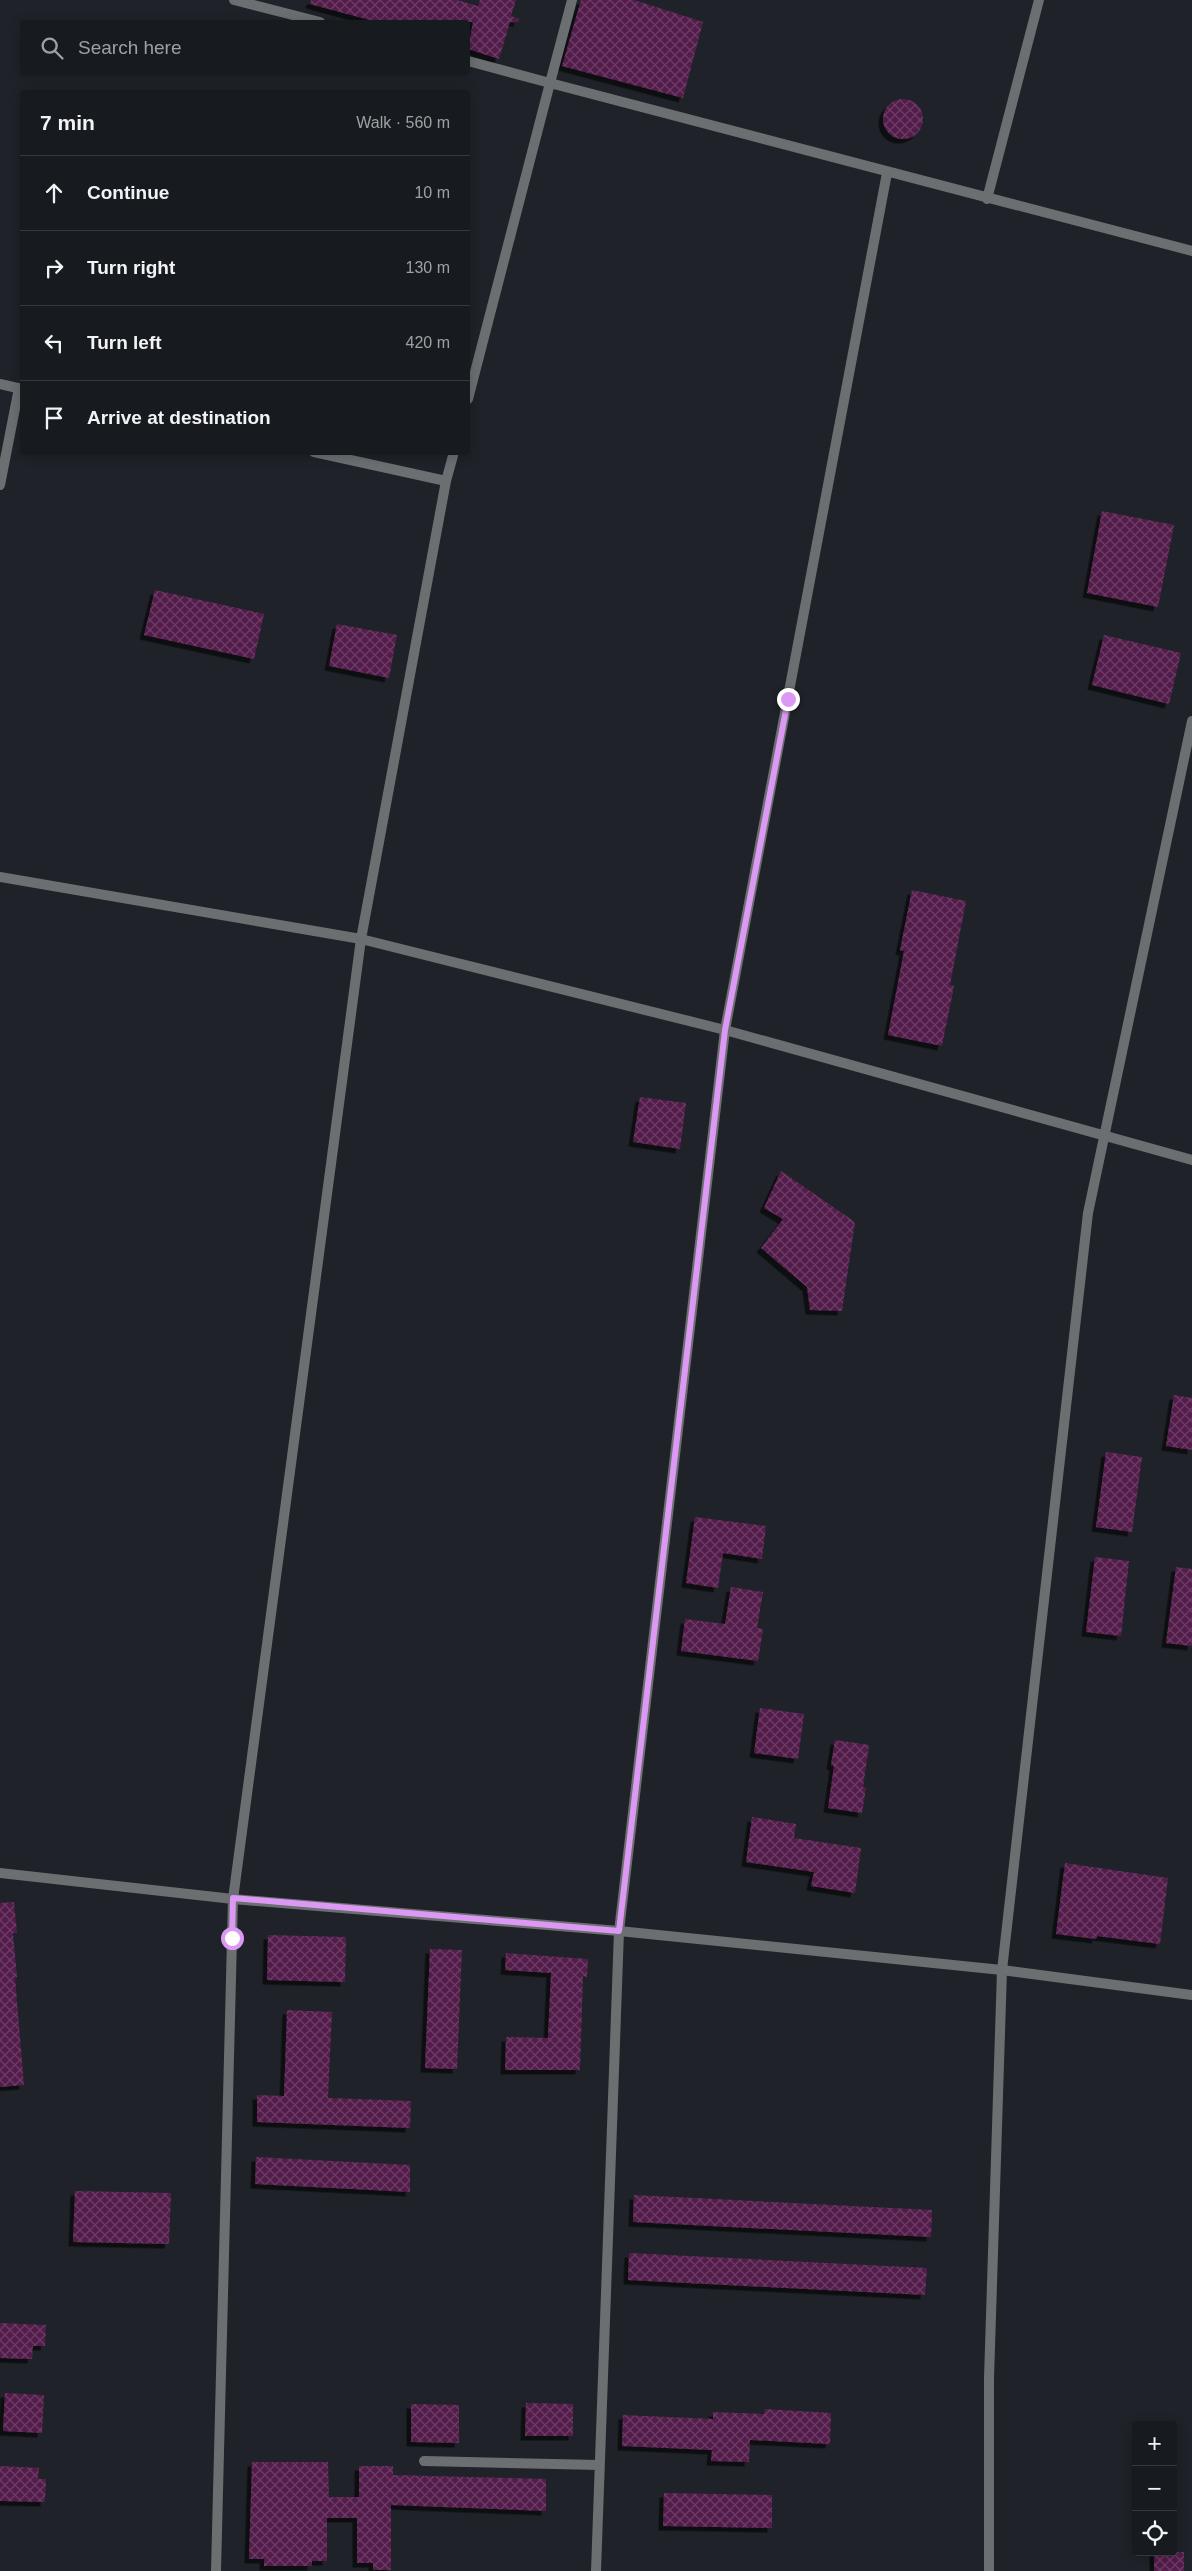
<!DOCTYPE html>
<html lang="en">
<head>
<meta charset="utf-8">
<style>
	body { margin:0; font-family:Arial,sans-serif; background:#202328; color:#f1f3f6 }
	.controls { position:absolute; right:15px; bottom:15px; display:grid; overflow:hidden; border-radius:5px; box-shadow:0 2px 12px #0003 }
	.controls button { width:45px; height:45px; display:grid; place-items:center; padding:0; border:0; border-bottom:1px solid #36383d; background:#171a1f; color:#f1f3f6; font:25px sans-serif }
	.stop { position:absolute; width:15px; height:15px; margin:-11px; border:4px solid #dc99f4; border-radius:50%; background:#fff }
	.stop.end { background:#dc99f4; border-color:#fff; box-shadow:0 1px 5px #0008 }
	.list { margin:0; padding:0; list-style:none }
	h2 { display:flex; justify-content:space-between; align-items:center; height:65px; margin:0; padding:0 20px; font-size:21px }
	h2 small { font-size:16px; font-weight:400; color:#9ea1a4 }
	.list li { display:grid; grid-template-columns:32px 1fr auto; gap:15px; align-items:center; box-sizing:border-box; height:75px; padding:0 20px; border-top:1px solid #36383d }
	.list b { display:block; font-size:19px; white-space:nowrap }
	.list em { font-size:16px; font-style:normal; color:#9ea1a4 }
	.icon { flex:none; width:28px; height:28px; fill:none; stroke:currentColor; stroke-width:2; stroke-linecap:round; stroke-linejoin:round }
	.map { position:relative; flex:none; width:1192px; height:2571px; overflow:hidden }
	.search { position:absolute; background:#171a1f; box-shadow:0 2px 12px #0003; left:20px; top:20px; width:450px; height:55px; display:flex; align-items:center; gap:12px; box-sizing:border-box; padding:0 18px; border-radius:5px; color:#9ea1a4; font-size:19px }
	.panel { position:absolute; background:#171a1f; box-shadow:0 2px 12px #0003; left:20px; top:90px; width:450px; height:365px; border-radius:5px }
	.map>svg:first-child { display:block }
	.building { fill:url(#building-cross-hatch); filter:url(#shadow) }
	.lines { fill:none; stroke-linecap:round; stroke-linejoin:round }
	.minor { stroke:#6b6f71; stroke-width:10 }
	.tertiary { stroke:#6b6f71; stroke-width:10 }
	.route { stroke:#dc99f4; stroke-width:6 }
</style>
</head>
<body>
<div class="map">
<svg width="1192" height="2571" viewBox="0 0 1192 2571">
	<defs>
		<pattern id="building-cross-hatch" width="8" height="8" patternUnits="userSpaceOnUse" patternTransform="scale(1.25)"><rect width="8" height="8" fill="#531d4b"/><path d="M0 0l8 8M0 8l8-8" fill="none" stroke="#6c3e65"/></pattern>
		<filter id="shadow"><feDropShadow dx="-4.5" dy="4.5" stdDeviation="0" flood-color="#0009"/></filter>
	</defs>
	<rect width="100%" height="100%" fill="#1f2229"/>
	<path class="building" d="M311 0H457L478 6 480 0H516L511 16 519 19 518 22H510L499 59 468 49 473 22H377L310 4Z
		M581 0H634L703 22 683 98 562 66Z
		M883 119a20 20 0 1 1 40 0a20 20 0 1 1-40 0Z
		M1102 511 1174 525 1158 607 1087 593Z
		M155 590 264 614 254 659 144 635Z
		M337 624 397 635 389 678 329 666Z
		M1104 635 1181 653 1169 704 1092 685Z
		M912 890 966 901 950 985 954 986 942 1046 888 1035 904 951 900 950Z
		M640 1097 686 1103 680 1149 633 1142Z
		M781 1171 855 1222 842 1311 810 1310 807 1287 761 1248 783 1219 764 1208Z
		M1174 1395 1192 1398V1450L1166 1446Z
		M1106 1452 1142 1457 1132 1532 1096 1527Z
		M695 1517 766 1526 762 1559 723 1553 718 1588 686 1583Z
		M1095 1557 1129 1561 1121 1636 1086 1632Z
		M1176 1567 1192 1569V1646L1166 1643Z
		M731 1587 763 1592 757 1628 763 1629 758 1661 681 1651 685 1619 725 1624Z
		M760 1708 804 1714 798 1759 754 1753Z
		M835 1740 869 1745 863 1787 866 1788 862 1813 828 1808 834 1766 831 1765Z
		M752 1817 796 1824 794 1838 861 1848 855 1893 811 1886 814 1872 746 1862Z
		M1065 1863 1168 1878 1160 1944 1097 1936 1096 1939 1056 1934Z
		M14 1902 17 1933H13L17 1977 15 1978 24 2085 0 2087V1903Z
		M268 1935 346 1937 345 1982 267 1980Z
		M430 1949 462 1950 457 2069 425 2068Z
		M506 1953 588 1959 587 1977 583 1976 580 2070H505L506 2037 548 2038 551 1973 505 1970Z
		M287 2010 332 2012 328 2098 411 2101 410 2128 257 2122V2095L284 2096Z
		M256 2157 410 2165V2192L255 2184Z
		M75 2191 171 2193 169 2244 73 2242Z
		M634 2195 932 2210 931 2237 633 2222Z
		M629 2253 927 2268 925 2295 628 2280Z
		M0 2323 46 2325 45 2346H33L32 2359 0 2358Z
		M5 2393 44 2395 42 2433 3 2431Z
		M526 2403 573 2404V2436H525Z
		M411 2404 459 2405V2443L411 2442Z
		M765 2409 831 2413 830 2444 750 2440 749 2462 711 2461 712 2450 622 2446 623 2415 713 2419V2412L764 2414Z
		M252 2462H328L329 2497H359V2466H393V2475L546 2479V2511L391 2505V2570H373V2563H357V2518H327V2561H312V2566H264V2559H249Z
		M0 2466 39 2468 38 2479H46L45 2502 0 2501Z
		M664 2493 772 2495V2528L663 2526Z
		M1154 2552H1184V2571H1154Z"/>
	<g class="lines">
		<path class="minor" d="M234 0 320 22
			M468 61 550 83 572 0
			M987 199 1039 0
			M0 384 22 389
			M468 399 550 83 1192 251
			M314 452 446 481
			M454 452 446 481 361 939 725 1030 1192 1160
			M0 485 19 388
			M0 877 361 939 233 1899 216 2571
			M424 2461 599 2465
			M596 2571 619 1931 725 1030 887 173
			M989 2571V2378L1002 1970 1088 1213 1192 721"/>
		<path class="tertiary" d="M0 1873 233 1899 619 1931 1002 1970 1192 1995"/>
	</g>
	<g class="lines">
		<path class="route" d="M232 1938 233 1898 619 1931 725 1030 788 699"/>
	</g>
</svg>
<div class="controls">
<button>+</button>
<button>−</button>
<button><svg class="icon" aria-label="locate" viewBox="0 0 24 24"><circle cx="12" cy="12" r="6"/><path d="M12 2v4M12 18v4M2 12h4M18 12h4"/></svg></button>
</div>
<div class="stop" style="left:232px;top:1938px"></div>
<div class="stop end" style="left:788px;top:699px"></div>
<div class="search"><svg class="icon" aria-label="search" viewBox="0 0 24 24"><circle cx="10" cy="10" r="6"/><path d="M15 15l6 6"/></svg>Search here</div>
<section class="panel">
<h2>7 min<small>Walk · 560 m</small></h2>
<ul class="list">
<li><svg class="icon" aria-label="ahead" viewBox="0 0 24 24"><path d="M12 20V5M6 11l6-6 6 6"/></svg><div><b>Continue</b></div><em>10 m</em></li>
<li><svg class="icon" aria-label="right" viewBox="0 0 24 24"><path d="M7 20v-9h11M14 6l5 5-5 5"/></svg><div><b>Turn right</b></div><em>130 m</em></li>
<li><svg class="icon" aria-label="left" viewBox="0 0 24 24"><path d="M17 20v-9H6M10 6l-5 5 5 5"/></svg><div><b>Turn left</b></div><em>420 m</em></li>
<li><svg class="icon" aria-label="arrive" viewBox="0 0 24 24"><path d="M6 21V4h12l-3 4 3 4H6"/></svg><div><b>Arrive at destination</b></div></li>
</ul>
</section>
</div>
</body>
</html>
